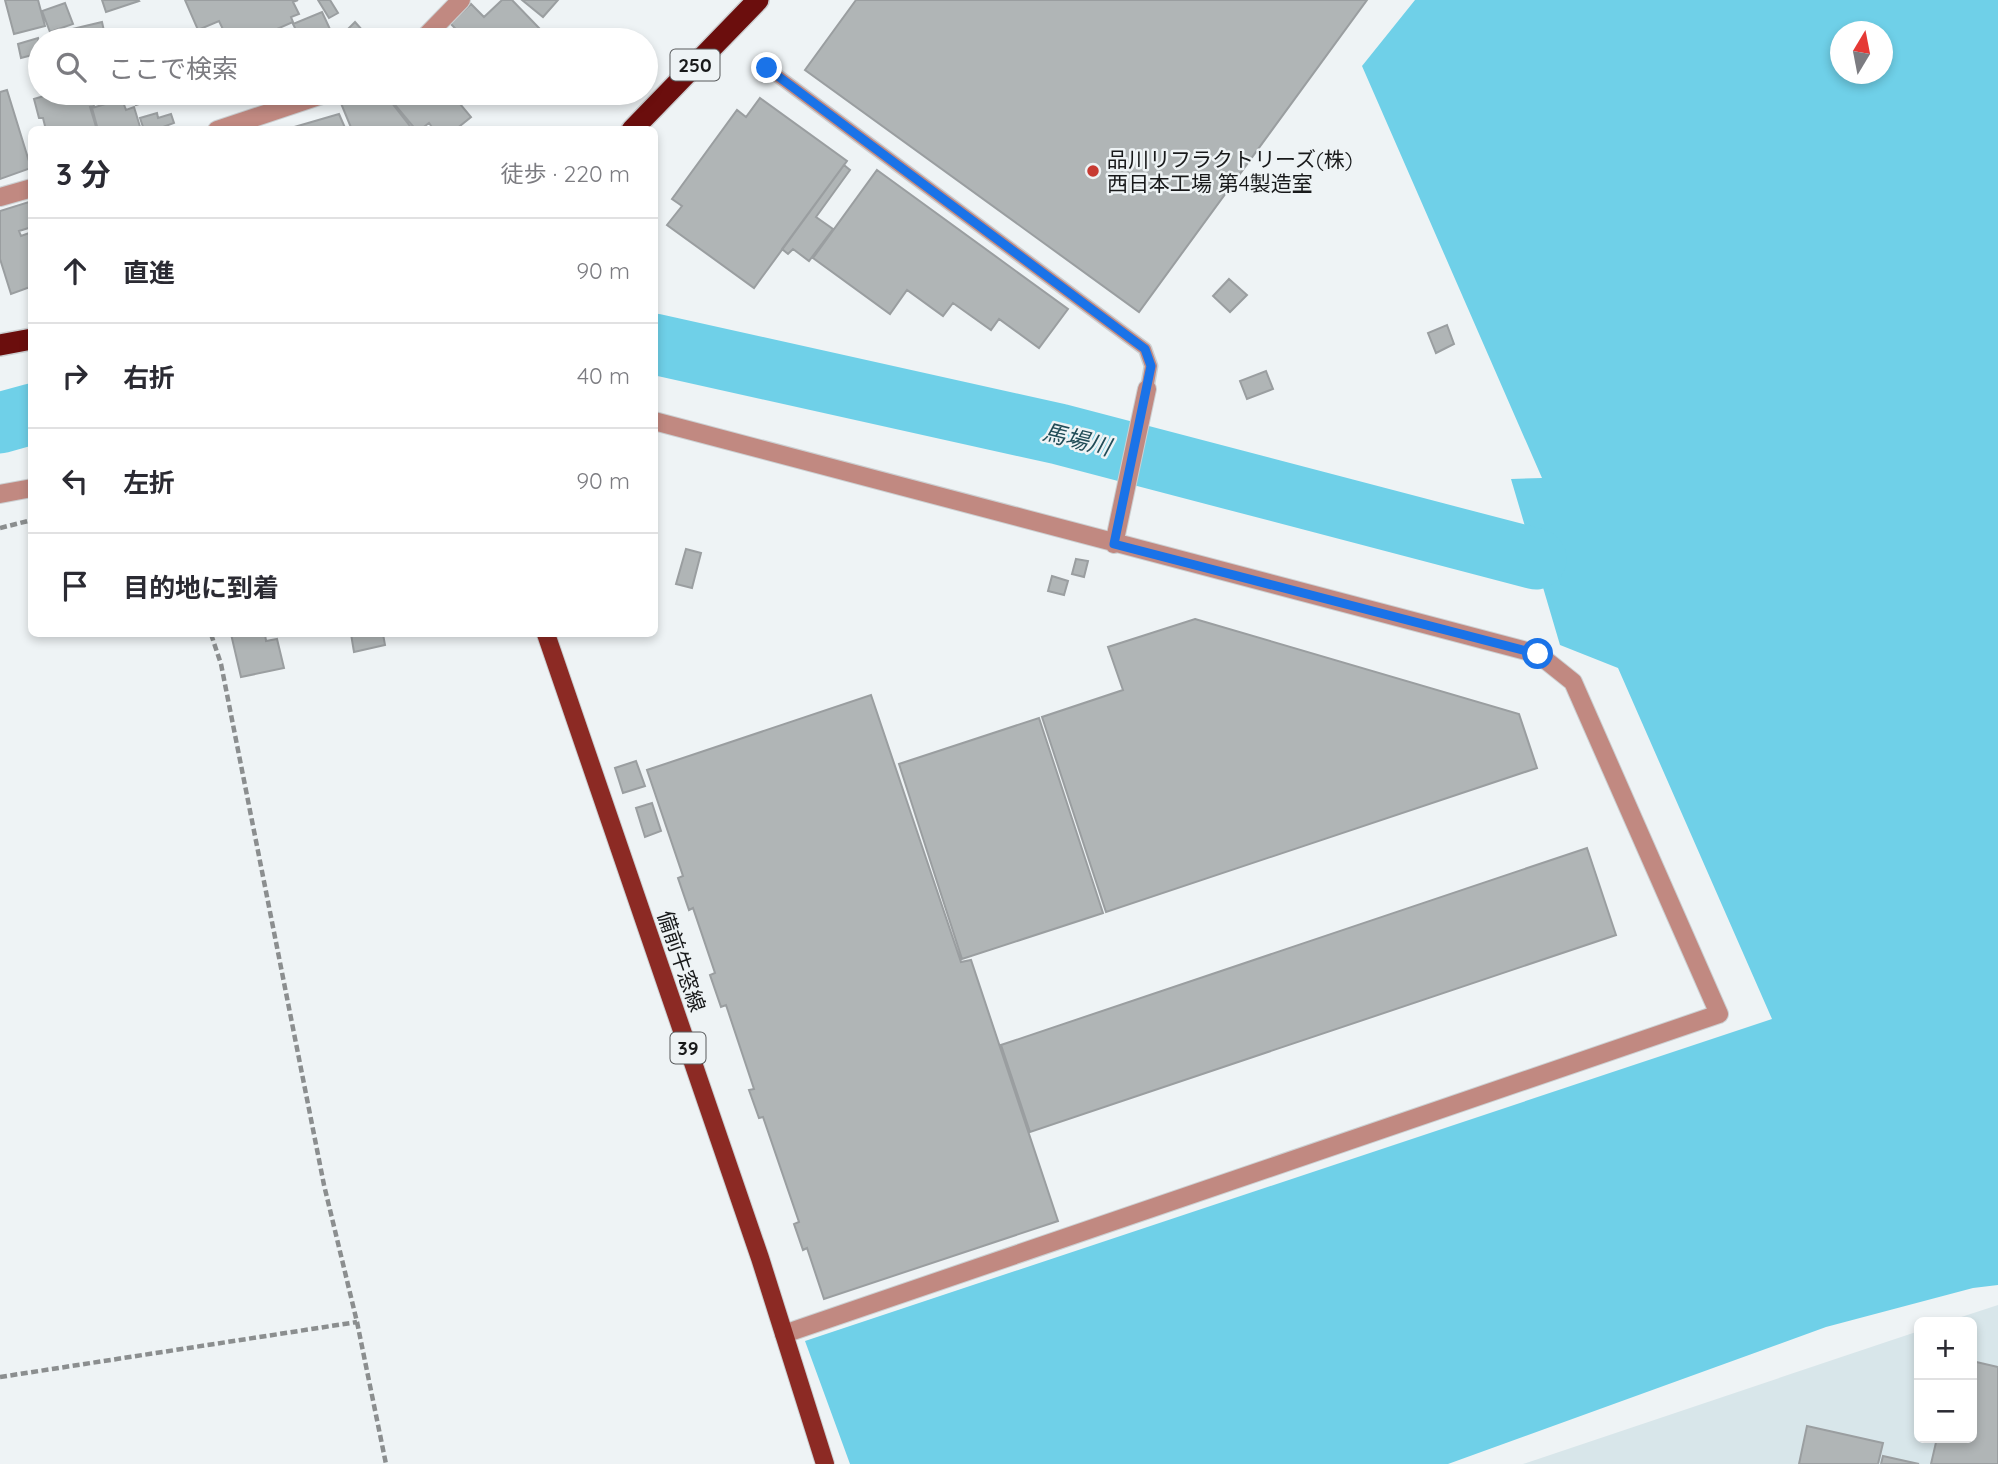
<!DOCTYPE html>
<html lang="ja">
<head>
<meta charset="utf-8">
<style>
	body { margin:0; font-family:Quicksand,"Noto Sans JP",sans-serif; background:#f2f2f3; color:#2b2b33 }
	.controls { position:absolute; right:21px; bottom:21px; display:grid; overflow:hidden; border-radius:10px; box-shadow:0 4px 10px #0003 }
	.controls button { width:63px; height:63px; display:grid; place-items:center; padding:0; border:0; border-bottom:2px solid #e1e1e2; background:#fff; color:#2b2b33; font:35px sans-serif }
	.compass { position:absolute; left:1830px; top:21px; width:63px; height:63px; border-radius:50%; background:#fff; box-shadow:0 4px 10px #0003; rotate:10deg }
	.stop { position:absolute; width:21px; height:21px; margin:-16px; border:5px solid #1a73e8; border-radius:50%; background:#fff }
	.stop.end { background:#1a73e8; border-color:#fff; box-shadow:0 2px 7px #0008 }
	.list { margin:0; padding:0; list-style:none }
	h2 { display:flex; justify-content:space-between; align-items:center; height:91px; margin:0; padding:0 28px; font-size:30px }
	h2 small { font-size:23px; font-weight:400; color:#7c7c81 }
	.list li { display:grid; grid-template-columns:46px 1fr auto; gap:21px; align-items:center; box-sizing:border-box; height:105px; padding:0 28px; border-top:2px solid #e1e1e2 }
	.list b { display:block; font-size:26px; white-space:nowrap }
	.list em { font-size:23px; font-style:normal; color:#7c7c81 }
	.icon { flex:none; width:38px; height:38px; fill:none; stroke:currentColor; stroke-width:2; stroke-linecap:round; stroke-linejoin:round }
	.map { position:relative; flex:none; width:1998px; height:1464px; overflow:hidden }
	.search { position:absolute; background:#fff; box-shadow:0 4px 10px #0003; left:28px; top:28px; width:630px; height:77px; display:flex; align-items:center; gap:18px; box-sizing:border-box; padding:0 24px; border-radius:38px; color:#7c7c81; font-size:26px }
	.panel { position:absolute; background:#fff; box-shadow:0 4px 10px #0003; left:28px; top:126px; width:630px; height:511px; border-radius:10px }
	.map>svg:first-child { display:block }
	.built { fill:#d8e6ea }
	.water { fill:#6fd0e8; fill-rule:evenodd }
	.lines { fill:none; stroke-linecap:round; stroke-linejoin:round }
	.river { stroke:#6fd0e8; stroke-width:61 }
	.building { fill:#b0b5b6; stroke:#9a9ea0; stroke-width:2 }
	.lane-casing { stroke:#ccd0d2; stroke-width:15 }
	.street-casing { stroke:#ccd0d2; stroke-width:20 }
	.primary-casing { stroke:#ccd0d2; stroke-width:20 }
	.highway-casing { stroke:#ccd0d2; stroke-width:24 }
	.path { stroke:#8b8e8f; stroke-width:4.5; stroke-dasharray:7 3.5; stroke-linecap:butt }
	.lane { stroke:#c18981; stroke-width:12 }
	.street { stroke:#c18981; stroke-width:18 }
	.primary { stroke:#8c2a24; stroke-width:18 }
	.highway { stroke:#6b0e0d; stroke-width:21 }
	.route { stroke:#1a73e8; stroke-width:9 }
	.poi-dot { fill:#c73a32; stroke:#eef3f5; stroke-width:2.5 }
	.labels { text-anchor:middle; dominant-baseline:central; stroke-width:5; stroke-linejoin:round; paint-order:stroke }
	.shield { fill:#eef3f5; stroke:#585a5c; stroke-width:2 }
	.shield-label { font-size:19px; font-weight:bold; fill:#18191a }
	.poi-label { font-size:21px; fill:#18191a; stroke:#eef3f5; text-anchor:start }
	.street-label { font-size:21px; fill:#18191a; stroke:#eef3f5 }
	.water-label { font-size:23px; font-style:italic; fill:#214c57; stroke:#eef3f5 }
</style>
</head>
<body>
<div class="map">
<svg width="1998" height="1464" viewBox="0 0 1998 1464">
	<rect width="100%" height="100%" fill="#eef3f5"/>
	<path class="built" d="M1998 1305V1464H1523L1919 1331V1438H1972V1322H1946Z"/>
	<path class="water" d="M1415 0H1998V1285L1973 1288 1826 1327 1448 1464H850L805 1341 1772 1019 1618 668 1560 645 1511 479 1542 478 1362 66ZM1840 32H1882V74H1840Z"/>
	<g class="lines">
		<path class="river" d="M654 344 1059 434 1536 559
			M0 423 32 414"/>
	</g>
	<path class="building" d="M5 0H38L45 26 14 34Z
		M102 0H138L139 1 106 12Z
		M185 0H298L293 2 299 14 291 17 293 22 252 40H228L219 21 198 30Z
		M318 0H330L338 13 329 18Z
		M502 0H512L539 28 526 40H466L450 23 471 4 484 17Z
		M522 0H558L543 17Z
		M856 0H1367L1139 312 805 70Z
		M65 3 73 24 50 32 42 11Z
		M322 12 335 40H301L293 24Z
		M102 22 106 40H48L47 35Z
		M355 22 371 40H337Z
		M38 38 40 53 21 58 18 44Z
		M7 90 31 168 0 179V92Z
		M54 93H90L94 106 90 107 97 130H46L43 118H39L34 99Z
		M92 93H123L95 101Z
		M132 93H171V94L136 105Z
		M356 93H384L413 130H352L340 101Z
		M385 93H451L471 117 455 130H434L429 123 420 130H416Z
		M760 98 847 161 754 288 667 225 682 206 672 199 737 110 746 117Z
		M122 99 126 110 134 107 141 130H98L92 108Z
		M157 113 158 118 171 114 174 123 155 130H144L140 118Z
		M339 114 346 130H284Z
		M844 165 850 170 816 217 833 229 809 261 793 249 788 254 782 249Z
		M877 170 1068 309 1039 348 999 319 991 330 953 303 943 316 907 290 890 314 813 258Z
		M32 201V227L19 231 21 236 32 232V291L30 287 11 294 0 259V211Z
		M1229 279 1247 295 1230 312 1213 296Z
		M1447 325 1454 344 1436 353 1428 333Z
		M1266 371 1273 389 1247 399 1240 381Z
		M686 549 701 553 692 588 676 584Z
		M1076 559 1088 561 1084 577 1072 574Z
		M1052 576 1068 581 1064 595 1048 591Z
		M1195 619 1519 714 1537 768 1106 912 1042 717 1123 690 1108 647Z
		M231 634H265L266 641 277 639 284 668 241 677Z
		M351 634H383L385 645 354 652Z
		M871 695 961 962 971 960 1058 1221 824 1299 807 1248 803 1250 794 1224 799 1222 763 1117 759 1118 749 1090 754 1089 726 1005 721 1007 710 975 715 973 693 908 689 910 678 878 683 876 647 770Z
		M1039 718 1103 913 962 959 899 764Z
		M636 761 645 786 623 793 615 768Z
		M652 803 661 831 645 837 636 808Z
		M1587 848 1616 935 1030 1132 1001 1045Z
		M1972 1361 1998 1367V1464H1931L1937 1438H1972Z
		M1807 1426 1883 1443 1878 1464H1799Z
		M1883 1456 1919 1464H1881Z"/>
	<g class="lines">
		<defs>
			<path id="lane" d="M767 68 1145 349 1151 366 1147 389"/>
			<path id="street" d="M422 40 461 0
				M217 130 328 93
				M0 197 32 188
				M654 421 1538 654 1573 682 1719 1014 784 1334
				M0 494 32 488
				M1114 544 1147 389"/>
			<path id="primary" d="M546 634 760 1258 825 1464"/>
			<path id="highway" d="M632 130 758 0
				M0 345 32 339"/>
		</defs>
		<use href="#lane" class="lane-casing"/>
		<use href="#street" class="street-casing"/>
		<use href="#primary" class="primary-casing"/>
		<use href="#highway" class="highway-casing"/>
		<path class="path" d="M0 528 32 520
			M211 634 221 664 324 1185 357 1322 386 1464
			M0 1377 357 1322"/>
		<use href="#lane" class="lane"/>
		<use href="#street" class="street"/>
		<use href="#primary" class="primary"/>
		<use href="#highway" class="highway"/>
	</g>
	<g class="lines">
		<path class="route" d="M767 68 1145 349 1151 366 1114 544 1538 654"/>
	</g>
	<circle class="poi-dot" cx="1093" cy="171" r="7"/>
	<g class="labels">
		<g class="shield">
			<rect x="670.5" y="49.5" width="49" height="31" rx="5"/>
			<rect x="670.5" y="1032.5" width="35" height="31" rx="5"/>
		</g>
		<g class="shield-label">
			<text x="695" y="65">250</text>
			<text x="688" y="1048">39</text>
		</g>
		<g class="poi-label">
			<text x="1107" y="159">品川リフラクトリーズ(株)<tspan x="1107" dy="24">西日本工場 第4製造室</tspan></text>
		</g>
		<g class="street-label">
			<text transform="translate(682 961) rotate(71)">備前牛窓線</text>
		</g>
		<g class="water-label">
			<text transform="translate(1077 439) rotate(14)">馬場川</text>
		</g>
	</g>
</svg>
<div class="controls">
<button>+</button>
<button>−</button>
</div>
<svg class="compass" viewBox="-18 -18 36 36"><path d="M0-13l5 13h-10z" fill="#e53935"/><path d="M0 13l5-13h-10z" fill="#7c7c81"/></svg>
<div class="stop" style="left:1538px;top:654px"></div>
<div class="stop end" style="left:767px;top:68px"></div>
<div class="search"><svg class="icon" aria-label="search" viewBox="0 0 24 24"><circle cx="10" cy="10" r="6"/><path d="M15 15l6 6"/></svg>ここで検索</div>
<section class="panel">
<h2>3 分<small>徒歩 · 220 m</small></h2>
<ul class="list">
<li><svg class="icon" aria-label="ahead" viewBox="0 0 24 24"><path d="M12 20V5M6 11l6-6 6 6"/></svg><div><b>直進</b></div><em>90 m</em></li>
<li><svg class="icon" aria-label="right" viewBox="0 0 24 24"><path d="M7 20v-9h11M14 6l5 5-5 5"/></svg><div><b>右折</b></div><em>40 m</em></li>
<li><svg class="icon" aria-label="left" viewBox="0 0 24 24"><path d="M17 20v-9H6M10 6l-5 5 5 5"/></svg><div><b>左折</b></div><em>90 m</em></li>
<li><svg class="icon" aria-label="arrive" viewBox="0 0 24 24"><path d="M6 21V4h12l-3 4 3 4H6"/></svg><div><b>目的地に到着</b></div></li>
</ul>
</section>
</div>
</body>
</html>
